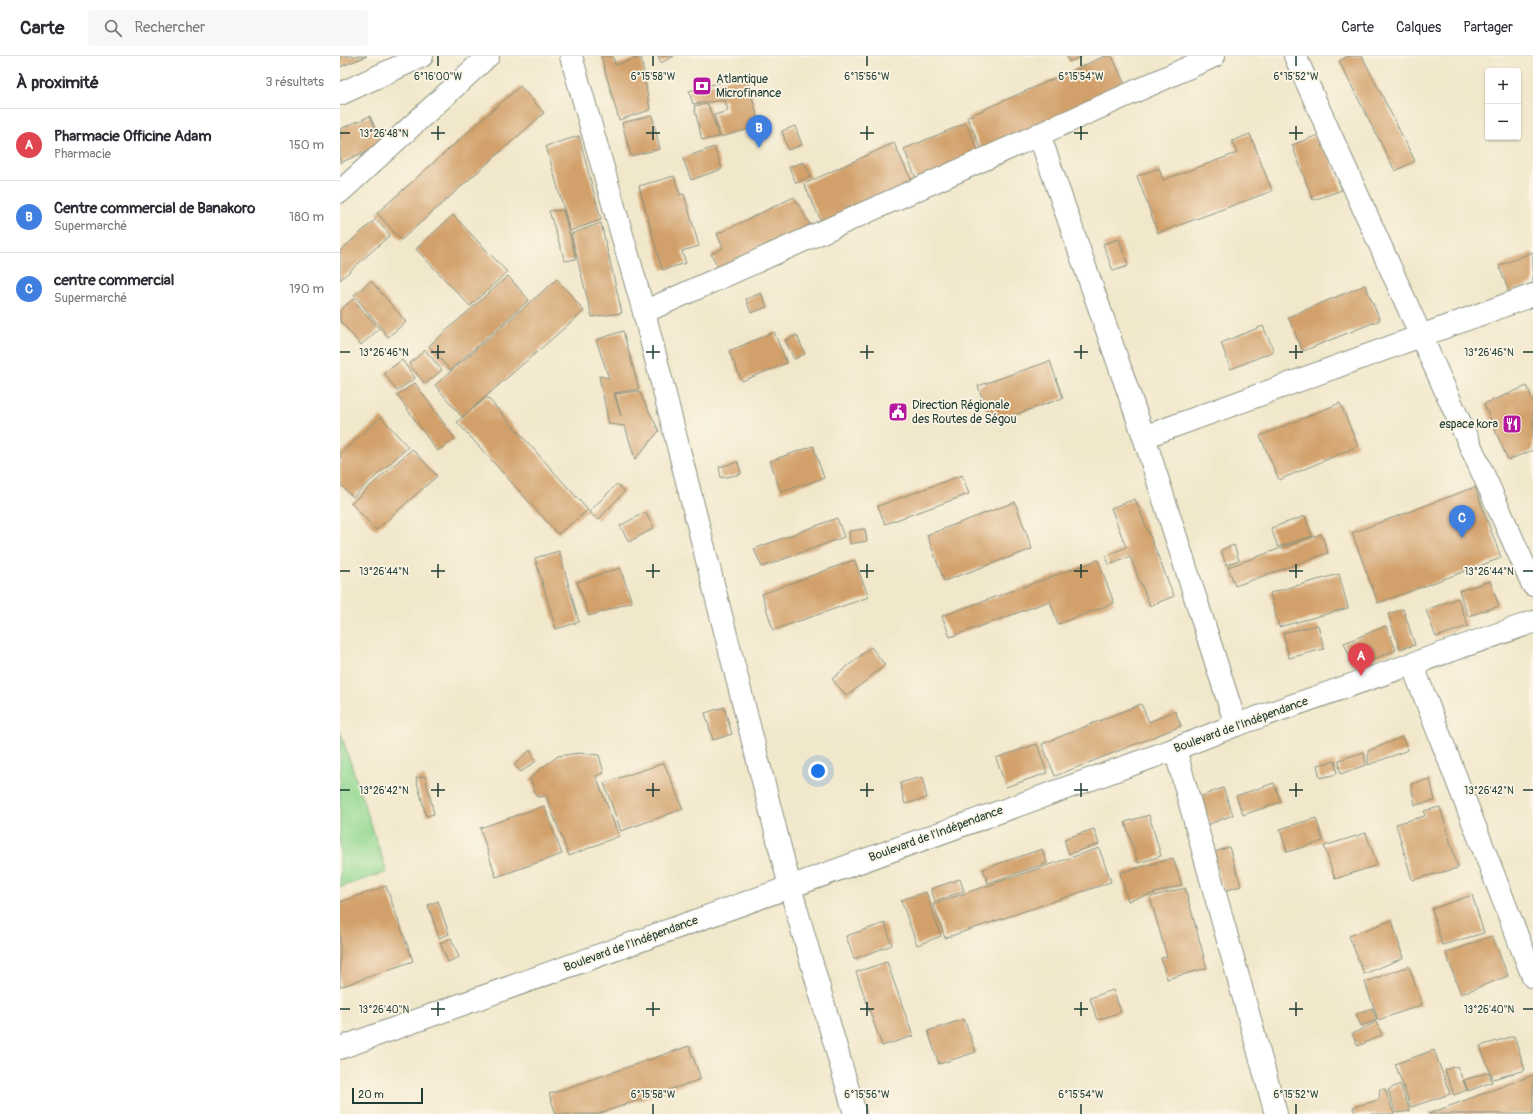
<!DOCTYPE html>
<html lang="fr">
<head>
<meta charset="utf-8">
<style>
	body { margin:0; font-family:Pangolin,sans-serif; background:#f7f7f7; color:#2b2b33 }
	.controls { position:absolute; right:12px; top:12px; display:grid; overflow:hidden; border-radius:4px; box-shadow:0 1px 3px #0004 }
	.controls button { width:36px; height:36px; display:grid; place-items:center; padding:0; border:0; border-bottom:1px solid #e1e1e2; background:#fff; color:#2b2b33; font:20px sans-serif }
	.scale { position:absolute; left:12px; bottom:10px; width:71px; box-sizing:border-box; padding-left:4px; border:2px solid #1f3d34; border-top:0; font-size:11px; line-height:14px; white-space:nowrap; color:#1f3d34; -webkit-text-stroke:3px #fcf5e5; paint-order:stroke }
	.you { position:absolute; left:478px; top:715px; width:14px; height:14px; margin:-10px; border:3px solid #fff; border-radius:50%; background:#1a73e8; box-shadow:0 0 0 6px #1a73e833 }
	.badge { display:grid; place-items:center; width:26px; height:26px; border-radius:50%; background:#b5179e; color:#fff; font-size:13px; font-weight:700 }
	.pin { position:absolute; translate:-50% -33px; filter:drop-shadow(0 1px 2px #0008) }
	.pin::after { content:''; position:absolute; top:21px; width:14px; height:12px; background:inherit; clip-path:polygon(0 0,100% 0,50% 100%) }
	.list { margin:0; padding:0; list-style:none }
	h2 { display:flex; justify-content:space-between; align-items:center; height:52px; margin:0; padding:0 16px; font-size:17px }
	h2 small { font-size:13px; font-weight:400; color:#7c7c81 }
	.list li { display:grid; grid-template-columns:26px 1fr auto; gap:12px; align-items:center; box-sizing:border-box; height:72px; padding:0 16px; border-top:1px solid #e1e1e2 }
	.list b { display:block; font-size:15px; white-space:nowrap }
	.list p { margin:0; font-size:13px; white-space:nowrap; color:#7c7c81 }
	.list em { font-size:13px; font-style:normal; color:#7c7c81 }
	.icon { flex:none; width:22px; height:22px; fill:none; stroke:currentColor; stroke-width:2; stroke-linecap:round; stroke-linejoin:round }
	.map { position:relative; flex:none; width:1193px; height:1058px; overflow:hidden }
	header { display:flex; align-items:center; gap:24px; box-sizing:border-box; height:56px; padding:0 20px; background:#fff; border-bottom:1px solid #e1e1e2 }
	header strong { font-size:19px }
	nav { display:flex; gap:22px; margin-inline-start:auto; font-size:14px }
	.search { width:280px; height:36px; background:#f7f7f7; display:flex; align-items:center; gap:10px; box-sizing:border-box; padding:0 14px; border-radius:4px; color:#7c7c81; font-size:15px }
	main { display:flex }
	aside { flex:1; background:#fff }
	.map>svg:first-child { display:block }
	.grass { fill:#93d892; stroke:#598a63 }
	.building { fill:#d2a06a }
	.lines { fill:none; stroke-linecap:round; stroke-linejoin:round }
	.minor-casing { stroke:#889280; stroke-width:24 }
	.tertiary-casing { stroke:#889280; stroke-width:24 }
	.trunk-casing { stroke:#889280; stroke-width:24 }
	.minor { stroke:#fff; stroke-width:22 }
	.tertiary { stroke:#fff; stroke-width:22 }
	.trunk { stroke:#fff; stroke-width:22 }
	.ticks { fill:none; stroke:#1f3d34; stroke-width:1.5 }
	.labels { text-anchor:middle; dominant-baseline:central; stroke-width:3.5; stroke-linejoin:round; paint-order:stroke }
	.poi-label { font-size:12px; fill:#1f3d34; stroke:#fcf5e5; text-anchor:start }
	.street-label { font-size:12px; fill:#1f3d34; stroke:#fcf5e5 }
	.ticks-label { font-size:10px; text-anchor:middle; fill:#1f3d34; stroke:#fcf5e5; stroke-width:3.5; stroke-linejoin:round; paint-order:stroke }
</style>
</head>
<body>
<header>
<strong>Carte</strong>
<div class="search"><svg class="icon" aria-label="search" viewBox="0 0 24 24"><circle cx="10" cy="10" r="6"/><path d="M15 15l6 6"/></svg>Rechercher</div>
<nav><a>Carte</a><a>Calques</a><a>Partager</a></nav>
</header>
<main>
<aside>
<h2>À proximité<small>3 résultats</small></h2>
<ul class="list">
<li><span class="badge" style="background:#e0444e">A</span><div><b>Pharmacie Officine Adam</b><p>Pharmacie</p></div><em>150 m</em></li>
<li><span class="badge" style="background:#3f7fe0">B</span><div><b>Centre commercial de Banakoro</b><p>Supermarché</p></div><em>180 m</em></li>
<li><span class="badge" style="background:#3f7fe0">C</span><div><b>centre commercial</b><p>Supermarché</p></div><em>190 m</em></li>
</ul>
</aside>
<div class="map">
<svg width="1193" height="1058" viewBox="0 0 1193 1058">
	<rect width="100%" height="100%" fill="#fcf5e5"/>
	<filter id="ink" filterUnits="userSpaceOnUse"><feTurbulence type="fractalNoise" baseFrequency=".025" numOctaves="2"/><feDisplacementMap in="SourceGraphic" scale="8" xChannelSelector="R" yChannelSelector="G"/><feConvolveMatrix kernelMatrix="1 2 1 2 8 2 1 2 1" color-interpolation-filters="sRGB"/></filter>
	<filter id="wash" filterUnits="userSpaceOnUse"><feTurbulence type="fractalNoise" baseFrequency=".012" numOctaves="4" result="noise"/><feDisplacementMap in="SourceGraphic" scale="16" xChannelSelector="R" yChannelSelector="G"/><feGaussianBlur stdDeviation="0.9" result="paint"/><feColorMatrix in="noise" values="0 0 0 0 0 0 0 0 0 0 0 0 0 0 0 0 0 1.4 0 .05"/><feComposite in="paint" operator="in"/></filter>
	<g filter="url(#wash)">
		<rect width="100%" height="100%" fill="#f1e7cb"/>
		<path class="grass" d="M0 675 47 816 0 831Z"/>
		<g id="blocks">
			<path class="building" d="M0 0H27L0 11Z
				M261 0H273L275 9 301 1 310 54 279 64Z
				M318 0H334L321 7Z
				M727 0H743L729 6Z
				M765 0H772L788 35 644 99 627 61Z
				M1008 0H1022L1075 105 1055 115 999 5Z
				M406 19 420 70 380 81 374 59 388 55 385 44 353 48 349 35Z
				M180 30 204 57 61 184 37 157Z
				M368 48 379 81 362 84 354 50Z
				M312 59 320 93 291 100 282 67Z
				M30 60 42 88 0 107V73Z
				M626 67 641 101 578 127 564 93Z
				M455 70 462 89 448 94 442 75Z
				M910 78 932 135 818 177 797 120 819 112 823 124 897 97 892 85Z
				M981 78 1002 134 973 144 952 89Z
				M239 80 261 164 230 175 206 90Z
				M554 87 573 128 483 169 464 128Z
				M374 91 382 113 351 124 343 102Z
				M464 106 471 121 456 127 449 111Z
				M334 120 340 139 344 138 359 190 342 195 346 207 322 214 299 130Z
				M454 141 472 172 380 215 371 198 383 192 377 178Z
				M223 154 236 203 225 205 209 155Z
				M113 159 167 216 130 250 76 193Z
				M36 163 50 179 0 224V195Z
				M261 167 282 257 252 261 231 178Z
				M779 183 788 210 773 215 763 188Z
				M1193 196V227L1169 236 1159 210Z
				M168 220 189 244 110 314 89 290Z
				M217 223 244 255 122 361 95 329Z
				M31 225 66 266 48 281 14 239Z
				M1025 229 1040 264 963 295 948 261Z
				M421 237 427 251 411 257 406 243Z
				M13 243 39 273 21 289 0 265V254Z
				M923 270 934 295 891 313 881 287Z
				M283 275 299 333 274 337 281 360 275 338 299 335 319 375 295 403 285 370 269 368 259 320 269 322 256 284Z
				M434 276 447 307 402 325 389 295Z
				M457 279 465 298 454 303 445 284Z
				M85 294 102 314 85 328 69 308Z
				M62 304 75 322 57 335 44 317Z
				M710 305 723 342 651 367 638 330Z
				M75 327 115 383 97 395 57 339Z
				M1187 330 1193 344V394L1168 404 1144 348Z
				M147 341 248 454 218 478 117 366Z
				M1000 347 1018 390 939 424 920 380Z
				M41 361 68 391 13 441 0 428V398Z
				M473 390 484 422 441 436 430 405Z
				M72 393 97 420 36 474 11 447Z
				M398 406 401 418 381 422 379 411Z
				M622 419 629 438 545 468 538 450Z
				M277 428 285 435 258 464 249 456Z
				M1135 431 1161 502 1038 547 1012 477Z
				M795 443 834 540 810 550 790 501 769 509 766 500 786 491 771 452Z
				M675 446 692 493 604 525 587 479Z
				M305 456 314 472 289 486 280 470Z
				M965 460 972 480 938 491 931 472Z
				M497 462 504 481 422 511 414 493Z
				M525 473 527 485 510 488 509 475Z
				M981 478 988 497 895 530 888 511Z
				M894 489 899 504 886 509 881 494Z
				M219 495 239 566 216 573 195 502Z
				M514 504 529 541 433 574 422 538Z
				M758 504 774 547 718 568 710 545 610 581 602 560Z
				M280 512 292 546 249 560 237 526Z
				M999 518 1008 552 939 571 930 537Z
				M1150 525 1159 550 1128 560 1119 535Z
				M1118 542 1128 570 1096 581 1086 554Z
				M1063 553 1075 589 1060 593 1048 558Z
				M978 569 984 593 949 602 943 577Z
				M1046 570 1056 594 1014 611 1004 587Z
				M531 591 545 609 507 640 492 623Z
				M801 648 809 666 835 655 841 670 715 720 702 688Z
				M384 651 392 678 373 684 365 657Z
				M1062 681 1068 694 1028 709V695Z
				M697 688 707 717 666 731 656 702Z
				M190 694 196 705 181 716 174 709Z
				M1024 696 1026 709 1000 718 999 704Z
				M239 697 259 699 264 717 256 720 279 780 229 800 206 740 197 741 190 723 199 714 218 700Z
				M995 705 997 718 980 722 977 709Z
				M324 707 343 753 281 775 264 727Z
				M85 720 94 758 86 760 76 722Z
				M582 721 587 742 565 748 560 727Z
				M1090 723 1095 745 1075 749 1071 728Z
				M934 727 941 746 903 759 896 740Z
				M883 732 893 759 862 771 851 744Z
				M204 750 222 798 156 821 140 772Z
				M1100 751 1118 812 1072 824 1056 768 1085 760 1084 755Z
				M809 759 821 800 798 807 785 766Z
				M976 762 983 785 947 796 940 773Z
				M754 773 759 788 729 798 724 783Z
				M1026 777 1037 809 995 823 984 790Z
				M889 791 901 830 884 835 872 797Z
				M759 792 771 826 605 882 593 848Z
				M702 793 707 807 648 827 643 813Z
				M833 802 842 829 788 845 780 817Z
				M620 823 624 835 595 845 591 833Z
				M46 830 73 905 0 931V846Z
				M845 832 867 912 827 923 821 902 827 901 810 841Z
				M586 836 601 880 577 889 561 844Z
				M1132 839 1144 877 1102 889 1092 853Z
				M98 845 109 878 99 882 88 849Z
				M1052 864 1063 902 1024 918 1009 880Z
				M545 867 552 889 514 903 506 880Z
				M1152 880 1168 920 1121 938 1106 897Z
				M111 882 119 901 108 906 100 887Z
				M547 906 573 980 542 990 516 916Z
				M1069 910 1082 949 1038 964 1025 926Z
				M773 934 781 956 757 964 750 942Z
				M1032 952 1037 964 1021 970 1016 958Z
				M624 963 636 996 599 1008 588 975Z
				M1036 966 1042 979 1018 990 1012 978Z
				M1174 980 1185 1014 1153 1023 1140 990Z
				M349 990 361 1023 258 1058H216L209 1038Z
				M1094 994 1110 1038 1071 1051 1055 1008Z
				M1117 1010 1127 1034 1114 1039 1105 1014Z
				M1149 1016 1152 1026 1128 1035 1124 1024Z
				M1193 1019V1058H1088Z
				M1060 1028 1070 1055 1056 1057 1048 1034Z
				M1040 1033H1045L1054 1058H1015L1013 1051 1039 1044Z"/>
		</g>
	</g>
	<g filter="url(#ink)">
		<use href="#blocks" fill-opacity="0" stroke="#889280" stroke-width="1"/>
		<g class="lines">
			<defs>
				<path id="minor" d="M231 0 304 256 450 831 515 1058
					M955 0 1193 529
					M699 78 804 381 896 669
					M0 136 148 0
					M304 256 874 0
					M804 381 1193 239
					M1072 608 1193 921
					M835 693 936 1058"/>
				<path id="tertiary" d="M0 38 82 0"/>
				<path id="trunk" d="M0 992 835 693 896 669 1193 566"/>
			</defs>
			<use href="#minor" class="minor-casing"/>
			<use href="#tertiary" class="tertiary-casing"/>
			<use href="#trunk" class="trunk-casing"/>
			<use href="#minor" class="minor"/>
			<use href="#tertiary" class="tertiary"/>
			<use href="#trunk" class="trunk"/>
		</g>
	</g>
	<path class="ticks" d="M98 0V10M313 0V10M527 0V10M741 0V10M956 0V10M98 70V84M313 70V84M527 70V84M741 70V84M956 70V84M0 77H10M91 77H105M306 77H320M520 77H534M734 77H748M949 77H963M98 289V303M313 289V303M527 289V303M741 289V303M956 289V303M0 296H10M91 296H105M306 296H320M520 296H534M734 296H748M949 296H963M1183 296H1193M98 508V522M313 508V522M527 508V522M741 508V522M956 508V522M0 515H10M91 515H105M306 515H320M520 515H534M734 515H748M949 515H963M1183 515H1193M98 727V741M313 727V741M527 727V741M741 727V741M956 727V741M0 734H10M91 734H105M306 734H320M520 734H534M734 734H748M949 734H963M1183 734H1193M98 946V960M313 946V960M527 946V960M741 946V960M956 946V960M0 953H10M91 953H105M306 953H320M520 953H534M734 953H748M949 953H963M1183 953H1193M313 1048V1058M527 1048V1058M741 1048V1058M956 1048V1058"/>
	<defs>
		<symbol id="bank-square" viewBox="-11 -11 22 22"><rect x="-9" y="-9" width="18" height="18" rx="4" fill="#b5179e" stroke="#fcf5e5"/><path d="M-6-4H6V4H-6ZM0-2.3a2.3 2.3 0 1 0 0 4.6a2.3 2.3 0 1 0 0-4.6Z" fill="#fff"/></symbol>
		<symbol id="civic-square" viewBox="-11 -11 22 22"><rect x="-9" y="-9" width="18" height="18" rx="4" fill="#b5179e" stroke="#fcf5e5"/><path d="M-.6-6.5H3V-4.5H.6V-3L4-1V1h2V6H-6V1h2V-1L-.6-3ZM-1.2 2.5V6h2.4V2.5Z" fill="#fff"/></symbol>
		<symbol id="restaurant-square" viewBox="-11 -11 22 22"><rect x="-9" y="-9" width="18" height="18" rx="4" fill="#b5179e" stroke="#fcf5e5"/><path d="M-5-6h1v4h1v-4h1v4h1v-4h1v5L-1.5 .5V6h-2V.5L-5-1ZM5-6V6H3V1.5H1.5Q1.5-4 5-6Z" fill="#fff"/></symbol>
	</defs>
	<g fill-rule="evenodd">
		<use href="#bank-square" x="351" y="19" width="22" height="22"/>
		<use href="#civic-square" x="547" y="345" width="22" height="22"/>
		<use href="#restaurant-square" x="1161" y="357" width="22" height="22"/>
	</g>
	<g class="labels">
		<g class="poi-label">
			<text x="376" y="23">Atlantique<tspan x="376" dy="14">Microfinance</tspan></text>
			<text x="572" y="349">Direction Régionale<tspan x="572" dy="14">des Routes de Ségou</tspan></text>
			<text x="1158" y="368" text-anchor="end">espace kora</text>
		</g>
		<g class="street-label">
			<text transform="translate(901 669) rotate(-20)">Boulevard de l'Indépendance</text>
			<text transform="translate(596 778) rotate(-20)">Boulevard de l'Indépendance</text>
			<text transform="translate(291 888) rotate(-20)">Boulevard de l'Indépendance</text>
		</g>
	</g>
	<g class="ticks-label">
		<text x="98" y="24">6°16'00"W</text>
		<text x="313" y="24">6°15'58"W</text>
		<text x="527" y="24">6°15'56"W</text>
		<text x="741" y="24">6°15'54"W</text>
		<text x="956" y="24">6°15'52"W</text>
		<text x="44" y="81">13°26'48"N</text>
		<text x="44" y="300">13°26'46"N</text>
		<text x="1149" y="300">13°26'46"N</text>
		<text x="44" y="519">13°26'44"N</text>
		<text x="1149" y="519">13°26'44"N</text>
		<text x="44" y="738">13°26'42"N</text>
		<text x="1149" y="738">13°26'42"N</text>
		<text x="44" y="957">13°26'40"N</text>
		<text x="1149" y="957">13°26'40"N</text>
		<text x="313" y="1042">6°15'58"W</text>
		<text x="527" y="1042">6°15'56"W</text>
		<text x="741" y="1042">6°15'54"W</text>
		<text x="956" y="1042">6°15'52"W</text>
	</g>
</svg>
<div class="controls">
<button>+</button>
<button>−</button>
</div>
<div class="scale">20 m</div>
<div class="you"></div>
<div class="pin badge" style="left:1021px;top:620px;background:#e0444e">A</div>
<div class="pin badge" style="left:419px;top:92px;background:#3f7fe0">B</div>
<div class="pin badge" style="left:1122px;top:482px;background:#3f7fe0">C</div>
</div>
</main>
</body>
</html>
